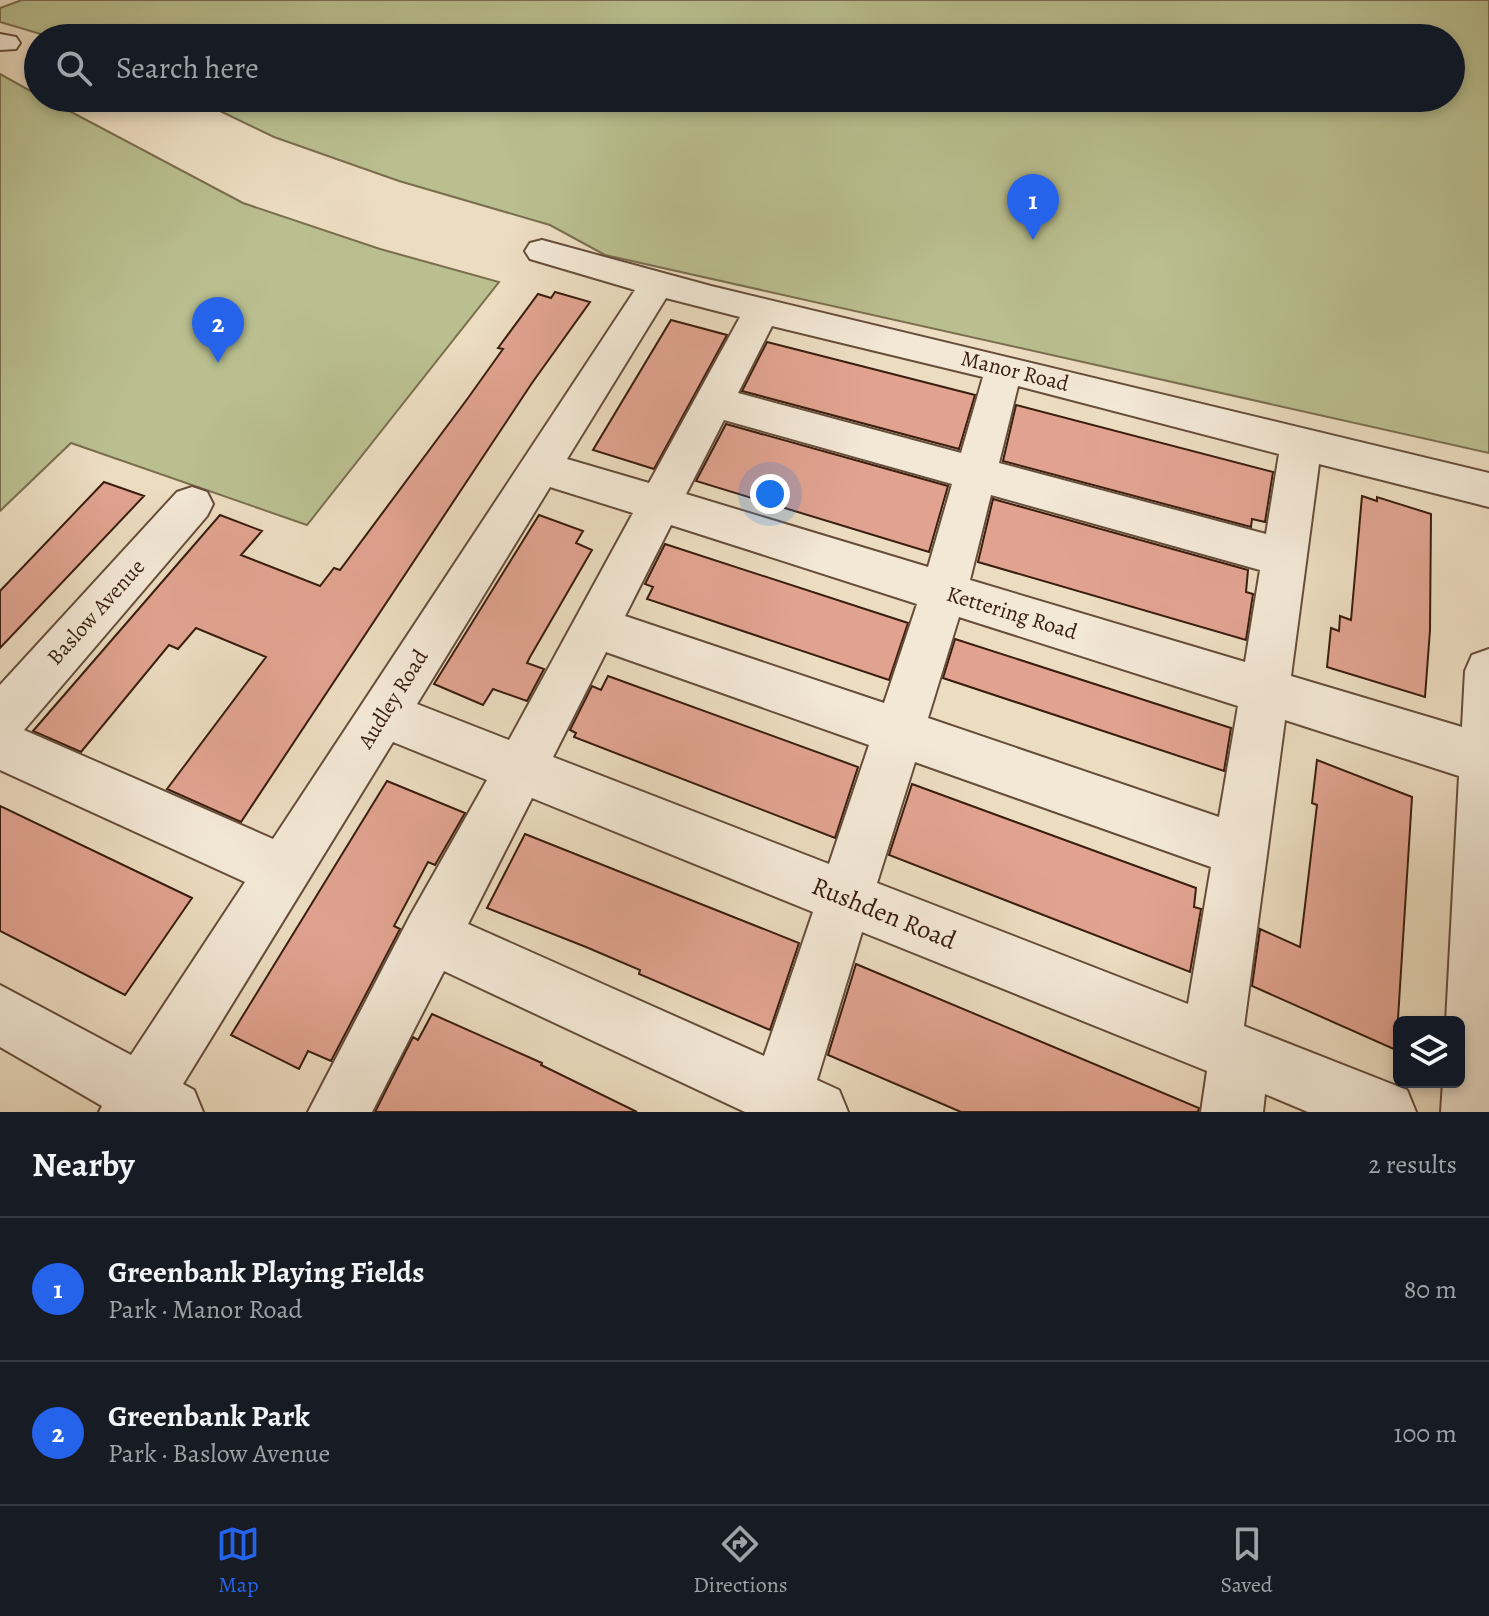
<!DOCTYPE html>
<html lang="en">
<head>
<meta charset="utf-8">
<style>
	body { margin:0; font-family:Alegreya,serif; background:#20242c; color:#f1f3f6 }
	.controls { position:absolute; right:24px; bottom:24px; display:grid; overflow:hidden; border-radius:12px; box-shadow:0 4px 12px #0003 }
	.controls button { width:72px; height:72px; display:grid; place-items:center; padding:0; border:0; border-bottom:2px solid #363941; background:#171b24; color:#f1f3f6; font:40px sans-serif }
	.you { position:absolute; left:770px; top:494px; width:28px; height:28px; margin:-20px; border:6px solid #fff; border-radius:50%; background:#1a73e8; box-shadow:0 0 0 12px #1a73e833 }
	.badge { display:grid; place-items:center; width:52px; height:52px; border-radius:50%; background:#2563eb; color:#fff; font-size:26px; font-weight:700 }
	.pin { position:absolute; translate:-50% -66px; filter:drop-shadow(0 2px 4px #0008) }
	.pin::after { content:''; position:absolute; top:42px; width:28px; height:24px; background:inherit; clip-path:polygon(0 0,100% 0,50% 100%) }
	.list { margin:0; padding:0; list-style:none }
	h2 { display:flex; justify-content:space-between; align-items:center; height:104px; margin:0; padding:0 32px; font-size:34px }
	h2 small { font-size:26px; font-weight:400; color:#9ea1a6 }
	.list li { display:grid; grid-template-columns:52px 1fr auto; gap:24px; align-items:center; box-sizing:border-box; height:144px; padding:0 32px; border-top:2px solid #363941 }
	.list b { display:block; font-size:30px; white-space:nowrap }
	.list p { margin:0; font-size:26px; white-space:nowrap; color:#9ea1a6 }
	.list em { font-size:26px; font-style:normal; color:#9ea1a6 }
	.icon { flex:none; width:44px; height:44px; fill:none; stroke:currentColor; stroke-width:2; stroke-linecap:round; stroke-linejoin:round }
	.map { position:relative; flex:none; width:1489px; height:1112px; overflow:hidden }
	.search { position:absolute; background:#171b24; box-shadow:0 4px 12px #0003; left:24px; right:24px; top:24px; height:88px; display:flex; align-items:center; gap:20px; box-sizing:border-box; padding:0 28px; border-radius:44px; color:#9ea1a6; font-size:30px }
	.sheet { height:392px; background:#171b24 }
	nav { display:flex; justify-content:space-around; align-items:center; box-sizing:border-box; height:112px; border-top:2px solid #363941; background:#171b24; font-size:22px; color:#9ea1a6 }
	nav a { display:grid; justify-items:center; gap:4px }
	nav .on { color:#2563eb }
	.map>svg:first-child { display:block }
	.green { fill:#babf90; stroke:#7a6e4f; stroke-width:2 }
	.building { fill:#e1a390; stroke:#391d0e; stroke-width:2 }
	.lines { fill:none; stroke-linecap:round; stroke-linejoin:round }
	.minor-casing { stroke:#664d3a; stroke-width:4 }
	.minor { fill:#f3e8d6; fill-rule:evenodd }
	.labels { text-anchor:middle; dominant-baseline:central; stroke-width:6; stroke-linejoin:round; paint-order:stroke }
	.street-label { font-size:22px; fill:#391d0e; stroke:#f3e8d6 }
	.near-street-label { font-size:26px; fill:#391d0e; stroke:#f3e8d6 }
</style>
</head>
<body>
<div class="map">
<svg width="1489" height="1112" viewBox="0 0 1489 1112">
	<rect width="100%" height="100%" fill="#ecdcc0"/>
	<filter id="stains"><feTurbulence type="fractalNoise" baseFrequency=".0025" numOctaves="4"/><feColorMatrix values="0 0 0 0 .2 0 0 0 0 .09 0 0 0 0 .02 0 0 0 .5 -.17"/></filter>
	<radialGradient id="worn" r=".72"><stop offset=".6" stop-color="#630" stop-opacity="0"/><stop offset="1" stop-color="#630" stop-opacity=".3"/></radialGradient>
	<path class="green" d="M22 0H1489V453L605 255 550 225 399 181 274 137 193 98H1451V38H54L0 22V8Z
		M0 74 38 95V98H45L243 203 380 249 499 282 307 525 71 443 0 511Z"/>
	<path class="building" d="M555 292 590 302 532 383 241 822 167 789 266 657 196 628 178 649 169 645 81 752 33 731 220 515 262 531 241 555 320 586 334 568 340 570 468 398 503 349 498 348 538 294 551 298Z
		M671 320 727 335 654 469 593 450Z
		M767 342 975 395 959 449 742 391Z
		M1016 405 1273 472 1265 522 1252 519 1251 527 1003 461Z
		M726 424 948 486 929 552 696 481Z
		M104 482 144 496 0 648V591Z
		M1362 496 1377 501V497L1431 514 1430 630 1425 697 1327 667 1331 628 1339 631 1340 616 1351 620Z
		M993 499 1248 570 1246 592 1253 594 1246 640 978 562Z
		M539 515 583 531 576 543 592 550 530 657 527 663 544 669 527 701 493 689 483 705 434 684Z
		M665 544 908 623 889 680 647 599 653 587 645 584Z
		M955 639 1231 728 1224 771 943 678Z
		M608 676 858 767 835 838 574 737 576 733 570 730 592 686 601 690Z
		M1317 760 1412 797 1396 1050 1252 986 1260 929 1300 947 1317 805 1312 803Z
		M387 781 465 813 435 865 428 862 394 926 400 929 331 1061 308 1051 299 1069 231 1035Z
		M912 784 1196 888 1194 907 1201 909 1190 972 889 855Z
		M0 806 192 898 125 995 0 931Z
		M525 834 799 943 770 1030 639 974 640 970 586 947 487 908Z
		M856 964 1199 1108 1198 1112H961L828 1055Z
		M432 1014 542 1063 541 1065 637 1112H375L413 1037 418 1040Z"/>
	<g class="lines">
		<defs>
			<path id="minor" d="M0 34 16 37 20 43 16 49 0 50Z
				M542 240 711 286 1489 473V507L1319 464 1291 676 1462 727 1465 671 1472 655 1489 649V1112H1441L1443 1082H1459V1022H1446L1459 776 1285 720 1244 1026 1407 1090 1416 1112H1308L1265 1094 1263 1112H1201L1207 1071 862 932 817 1080 839 1090 848 1112H745L444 971 372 1112H308L410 916 487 780 393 742 183 1084 194 1090 203 1112H99L102 1106 0 1047V985L131 1055 245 882 0 770V685L177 492 192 487 207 492 213 504 207 516 24 730 273 839 635 290 530 259 525 251 530 243ZM666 298 740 317 649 483 567 459ZM772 326 983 377 961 453 738 393ZM1018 386 1279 454 1266 534 999 463ZM724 420 952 484 928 567 686 494ZM550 487 633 513 509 740 417 704ZM991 495 1260 570 1245 662 970 580ZM671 525 917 604 884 703 625 616ZM959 617 1238 706 1219 817 928 718ZM606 652 869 745 829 864 553 757ZM915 762 1211 867 1188 1004 877 883ZM532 798 813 912 764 1056 468 924Z"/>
		</defs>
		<use href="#minor" class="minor-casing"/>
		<use href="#minor" class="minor"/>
	</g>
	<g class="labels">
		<g class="street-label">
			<text transform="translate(1015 371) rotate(14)">Manor Road</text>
			<text transform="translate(96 612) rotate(-48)">Baslow Avenue</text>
			<text transform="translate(1012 613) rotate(17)">Kettering Road</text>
			<text transform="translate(393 699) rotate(-58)">Audley Road</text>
		</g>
		<g class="near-street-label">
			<text transform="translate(884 913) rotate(22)">Rushden Road</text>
		</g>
	</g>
	<rect width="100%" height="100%" filter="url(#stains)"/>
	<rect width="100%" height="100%" fill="url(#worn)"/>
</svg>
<div class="controls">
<button><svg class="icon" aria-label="layers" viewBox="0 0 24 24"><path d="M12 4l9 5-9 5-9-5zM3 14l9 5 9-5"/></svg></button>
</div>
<div class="you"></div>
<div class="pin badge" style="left:1033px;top:240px">1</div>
<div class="pin badge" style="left:218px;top:363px">2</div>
<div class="search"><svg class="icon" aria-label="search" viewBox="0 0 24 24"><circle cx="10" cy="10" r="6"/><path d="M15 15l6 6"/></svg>Search here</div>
</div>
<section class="sheet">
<h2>Nearby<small>2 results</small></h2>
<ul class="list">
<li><span class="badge">1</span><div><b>Greenbank Playing Fields</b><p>Park · Manor Road</p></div><em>80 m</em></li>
<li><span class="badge">2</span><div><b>Greenbank Park</b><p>Park · Baslow Avenue</p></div><em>100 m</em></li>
</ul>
</section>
<nav>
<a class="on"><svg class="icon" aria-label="map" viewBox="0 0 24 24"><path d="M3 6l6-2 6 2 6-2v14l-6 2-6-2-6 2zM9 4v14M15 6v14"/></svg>Map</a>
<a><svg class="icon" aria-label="directions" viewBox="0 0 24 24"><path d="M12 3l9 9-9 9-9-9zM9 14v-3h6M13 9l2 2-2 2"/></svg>Directions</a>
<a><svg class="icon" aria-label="saved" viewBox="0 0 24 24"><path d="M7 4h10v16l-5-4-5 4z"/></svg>Saved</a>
</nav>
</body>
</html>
